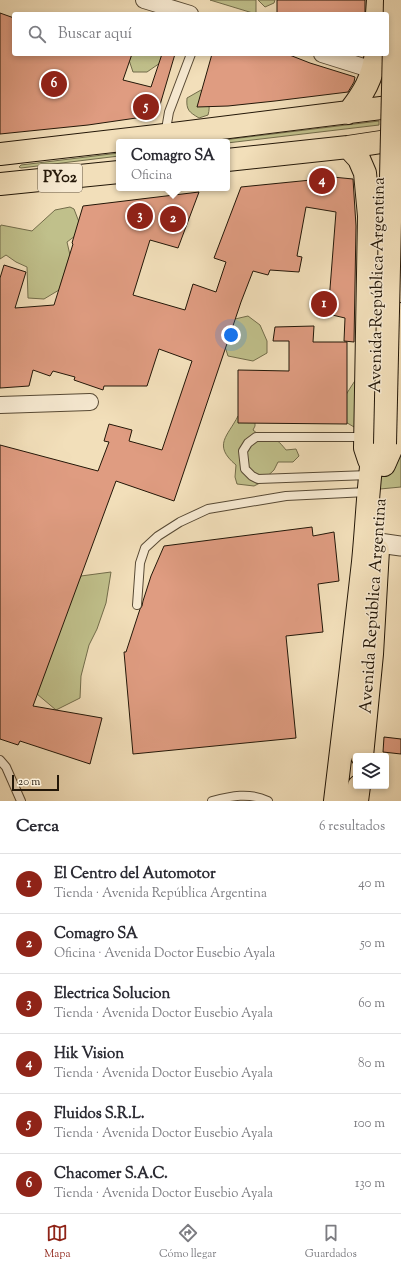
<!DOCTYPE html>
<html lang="es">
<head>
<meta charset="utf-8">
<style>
	body { margin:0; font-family:"Sorts Mill Goudy",serif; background:#f2f2f3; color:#2b2b33 }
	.controls { position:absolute; right:12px; bottom:12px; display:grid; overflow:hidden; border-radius:4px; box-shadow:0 2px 6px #0003 }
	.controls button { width:36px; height:36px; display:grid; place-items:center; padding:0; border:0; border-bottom:1px solid #e1e1e2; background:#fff; color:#2b2b33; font:20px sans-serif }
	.scale { position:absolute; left:12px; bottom:10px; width:47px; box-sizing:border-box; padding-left:4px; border:2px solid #231708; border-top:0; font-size:11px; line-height:14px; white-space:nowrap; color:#231708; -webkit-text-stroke:3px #f7ead2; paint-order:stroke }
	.you { position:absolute; left:231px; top:335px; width:14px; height:14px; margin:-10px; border:3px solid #fff; border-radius:50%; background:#1a73e8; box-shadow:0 0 0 6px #1a73e833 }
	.badge { display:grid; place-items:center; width:26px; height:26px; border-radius:50%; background:#8f2418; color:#fff; font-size:13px; font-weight:700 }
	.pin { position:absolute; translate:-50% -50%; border:2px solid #fff; box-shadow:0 1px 4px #0006 }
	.popup { position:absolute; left:116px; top:139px; width:114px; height:52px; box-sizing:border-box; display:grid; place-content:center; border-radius:4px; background:#fff; filter:drop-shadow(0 1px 3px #0005); font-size:13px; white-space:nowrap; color:#7c7c81 }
	.popup b { font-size:15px; color:#2b2b33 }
	.popup::after { content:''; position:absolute; left:50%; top:100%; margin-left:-8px; border:8px solid transparent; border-top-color:#fff }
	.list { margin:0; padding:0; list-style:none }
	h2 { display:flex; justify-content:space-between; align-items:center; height:52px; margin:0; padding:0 16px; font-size:17px }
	h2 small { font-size:13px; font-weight:400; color:#7c7c81 }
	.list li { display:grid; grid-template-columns:26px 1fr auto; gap:12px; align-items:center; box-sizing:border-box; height:60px; padding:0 16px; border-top:1px solid #e1e1e2 }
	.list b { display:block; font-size:15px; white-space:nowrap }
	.list p { margin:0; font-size:13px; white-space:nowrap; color:#7c7c81 }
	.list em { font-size:13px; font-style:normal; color:#7c7c81 }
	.icon { flex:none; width:22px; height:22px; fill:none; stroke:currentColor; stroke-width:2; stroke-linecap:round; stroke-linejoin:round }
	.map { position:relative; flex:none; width:401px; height:801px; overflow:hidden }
	.search { position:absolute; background:#fff; box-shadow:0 2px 6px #0003; left:12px; right:12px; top:12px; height:44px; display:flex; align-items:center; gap:10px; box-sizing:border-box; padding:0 14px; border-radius:4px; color:#7c7c81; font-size:15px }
	.sheet { height:412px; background:#fff }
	nav { display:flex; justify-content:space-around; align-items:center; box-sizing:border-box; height:56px; border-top:1px solid #e1e1e2; background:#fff; font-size:11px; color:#7c7c81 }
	nav a { display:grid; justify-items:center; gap:2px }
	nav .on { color:#8f2418 }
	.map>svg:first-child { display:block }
	.green { fill:#c0c08b; stroke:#726c4a }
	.building { fill:#df9c81; stroke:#231708 }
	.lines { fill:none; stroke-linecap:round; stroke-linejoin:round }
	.service-casing { stroke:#574934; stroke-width:10 }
	.minor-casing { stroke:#574934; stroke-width:18 }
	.tertiary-casing { stroke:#574934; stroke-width:21 }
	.trunk-casing { stroke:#231708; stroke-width:24 }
	.service { stroke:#f7ead2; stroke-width:8 }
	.minor { stroke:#f7ead2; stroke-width:16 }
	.tertiary { stroke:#f7ead2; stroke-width:19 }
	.trunk { stroke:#f2dfba; stroke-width:22 }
	.trunk-bridge-casing { stroke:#231708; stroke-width:24; stroke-linecap:butt }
	.trunk-bridge { stroke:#f2dfba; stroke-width:22 }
	.labels { text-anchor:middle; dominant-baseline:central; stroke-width:3; stroke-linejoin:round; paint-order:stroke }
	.shield { fill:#f7ead2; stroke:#635645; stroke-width:1 }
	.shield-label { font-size:16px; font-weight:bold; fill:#231708 }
	.street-label { font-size:17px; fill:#231708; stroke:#f7ead2 }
</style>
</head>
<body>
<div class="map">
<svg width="401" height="801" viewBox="0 0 401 801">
	<rect width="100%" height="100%" fill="#f2dfba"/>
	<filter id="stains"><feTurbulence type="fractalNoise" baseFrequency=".005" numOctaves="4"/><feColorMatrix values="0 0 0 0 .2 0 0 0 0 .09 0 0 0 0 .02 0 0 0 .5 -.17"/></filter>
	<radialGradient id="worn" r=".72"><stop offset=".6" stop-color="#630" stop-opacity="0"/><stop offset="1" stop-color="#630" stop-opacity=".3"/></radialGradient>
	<path class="green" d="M210 0H256V14Z
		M258 0H275L274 3 265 7Z
		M127 54H163L160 63 147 72H133Z
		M201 90C208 98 211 105 208 115L199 118C189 112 186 110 187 98Z
		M379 121V125L227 143V142H207Z
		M119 153V156L21 168 19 167 21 165Z
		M70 207 74 209 79 222V233L67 242 70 255 59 290 44 299 28 298 27 267 16 262 6 255 0 259V227L1 225 32 231 55 210Z
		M248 316 260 325 267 341V353L253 361 228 356 220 331 235 319Z
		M358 376 357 419 354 427 344 421 340 409 347 393Z
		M238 416 255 419V426L253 430C260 436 263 435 271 437 277 439 282 445 286 450L296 449 299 456 293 462H278L274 470 260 483 254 486 237 484 235 477 236 465C212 445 228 436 238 416Z
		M401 451V487L380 489 375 476Z
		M111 572 106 603 97 629 89 645 81 676 80 698 56 710 37 694 56 612 81 576Z"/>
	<path class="building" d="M277 0H365V14H277Z
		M0 13 14 18V54H132L123 80 151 87 162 54H175L157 115 88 125 0 134Z
		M212 54H287L310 63 355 77 354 82 348 92 275 101 228 106 197 107Z
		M312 175 353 179 356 226 354 342 344 341 345 318 328 314 336 212 306 207 297 256 302 257 299 272 270 270 268 275 253 271 241 302 174 501 116 481 33 706 102 718 90 764 20 741 18 745 0 739V445L98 471 109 442 104 441 109 424 132 430 129 441 162 450 192 361 159 349 147 386H104L103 390 74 380 75 377 53 371 50 376 33 370 29 386 0 388V278L4 265 26 272 15 308 54 305 73 244 72 243 83 206 199 192 178 248 150 240 133 295 185 310 193 284 216 292 226 262 214 258 241 187 311 180Z
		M314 326 313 342H347V424L238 423V370L289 371V341H273L275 327Z
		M312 527 313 536 334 532 339 581 318 584 323 632 286 636 296 738 133 754 124 652H126L140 609 142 606 143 601 151 576 164 546Z
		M384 737 401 739V754L383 752Z"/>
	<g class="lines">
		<defs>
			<path id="service" d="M165 135 169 112 191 54
				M364 437H256L248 443 243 451 245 469 252 476 258 479 369 475
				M137 605 140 563 145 548 158 536 180 522 208 509 286 496 367 492
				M0 760 6 767 21 801
				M212 801C231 796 249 792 268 801"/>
			<path id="minor" d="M144 0 190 14
				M322 54 373 70
				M0 405 90 402"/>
			<path id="tertiary" d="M379 543 401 546"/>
			<path id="trunk" d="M377 14 378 0
				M348 113C364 93 372 79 376 54
				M348 147 359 159 365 173 369 216 365 448 369 460
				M0 154 165 135 389 107H401
				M227 160 348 147 401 139
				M0 184 119 172
				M384 465 395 440 394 420 401 314
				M362 756 372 654 378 550
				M335 801C345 721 354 642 363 562 367 522 368 483 374 443
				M357 801 359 786"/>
		</defs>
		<use href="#service" class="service-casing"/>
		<use href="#minor" class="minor-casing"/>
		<use href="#tertiary" class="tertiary-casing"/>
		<use href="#trunk" class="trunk-casing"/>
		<use href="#service" class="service"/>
		<use href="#minor" class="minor"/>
		<use href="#tertiary" class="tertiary"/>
		<use href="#trunk" class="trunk"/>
		<defs>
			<path id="trunk-bridge" d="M385 444 395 0"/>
		</defs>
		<use href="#trunk-bridge" class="trunk-bridge-casing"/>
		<use href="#trunk-bridge" class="trunk-bridge"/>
	</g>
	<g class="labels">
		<rect class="shield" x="38" y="164" width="44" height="28" rx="3"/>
		<g class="shield-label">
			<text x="60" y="178">PY02</text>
		</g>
		<g class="street-label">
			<text transform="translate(378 285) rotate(-89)">Avenida República Argentina</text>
			<text transform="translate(374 606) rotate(-86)">Avenida República Argentina</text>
		</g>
	</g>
	<rect width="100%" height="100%" filter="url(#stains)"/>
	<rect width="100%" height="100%" fill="url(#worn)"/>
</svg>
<div class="controls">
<button><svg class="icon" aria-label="layers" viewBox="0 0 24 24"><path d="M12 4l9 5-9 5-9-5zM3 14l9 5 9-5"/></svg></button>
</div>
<div class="scale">20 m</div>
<div class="you"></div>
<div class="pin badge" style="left:324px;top:304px">1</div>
<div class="pin badge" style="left:173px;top:219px">2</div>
<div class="popup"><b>Comagro SA</b>Oficina</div>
<div class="pin badge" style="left:140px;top:216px">3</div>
<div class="pin badge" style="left:322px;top:181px">4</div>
<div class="pin badge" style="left:146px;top:107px">5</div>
<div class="pin badge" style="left:54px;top:84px">6</div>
<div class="search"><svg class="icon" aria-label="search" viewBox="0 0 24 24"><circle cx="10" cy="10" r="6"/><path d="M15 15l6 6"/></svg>Buscar aquí</div>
</div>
<section class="sheet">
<h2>Cerca<small>6 resultados</small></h2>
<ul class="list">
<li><span class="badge">1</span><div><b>El Centro del Automotor</b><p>Tienda · Avenida República Argentina</p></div><em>40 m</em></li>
<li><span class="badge">2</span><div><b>Comagro SA</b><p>Oficina · Avenida Doctor Eusebio Ayala</p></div><em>50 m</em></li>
<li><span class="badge">3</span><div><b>Electrica Solucion</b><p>Tienda · Avenida Doctor Eusebio Ayala</p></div><em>60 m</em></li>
<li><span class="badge">4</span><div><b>Hik Vision</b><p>Tienda · Avenida Doctor Eusebio Ayala</p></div><em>80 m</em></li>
<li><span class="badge">5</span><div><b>Fluidos S.R.L.</b><p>Tienda · Avenida Doctor Eusebio Ayala</p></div><em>100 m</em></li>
<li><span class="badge">6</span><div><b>Chacomer S.A.C.</b><p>Tienda · Avenida Doctor Eusebio Ayala</p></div><em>130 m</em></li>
</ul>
</section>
<nav>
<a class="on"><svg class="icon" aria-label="map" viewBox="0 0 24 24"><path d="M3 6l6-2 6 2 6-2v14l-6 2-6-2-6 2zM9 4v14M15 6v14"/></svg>Mapa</a>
<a><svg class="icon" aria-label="directions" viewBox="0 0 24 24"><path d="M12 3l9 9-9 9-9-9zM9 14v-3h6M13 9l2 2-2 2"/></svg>Cómo llegar</a>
<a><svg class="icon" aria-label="saved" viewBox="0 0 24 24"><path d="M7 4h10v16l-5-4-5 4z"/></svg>Guardados</a>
</nav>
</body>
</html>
